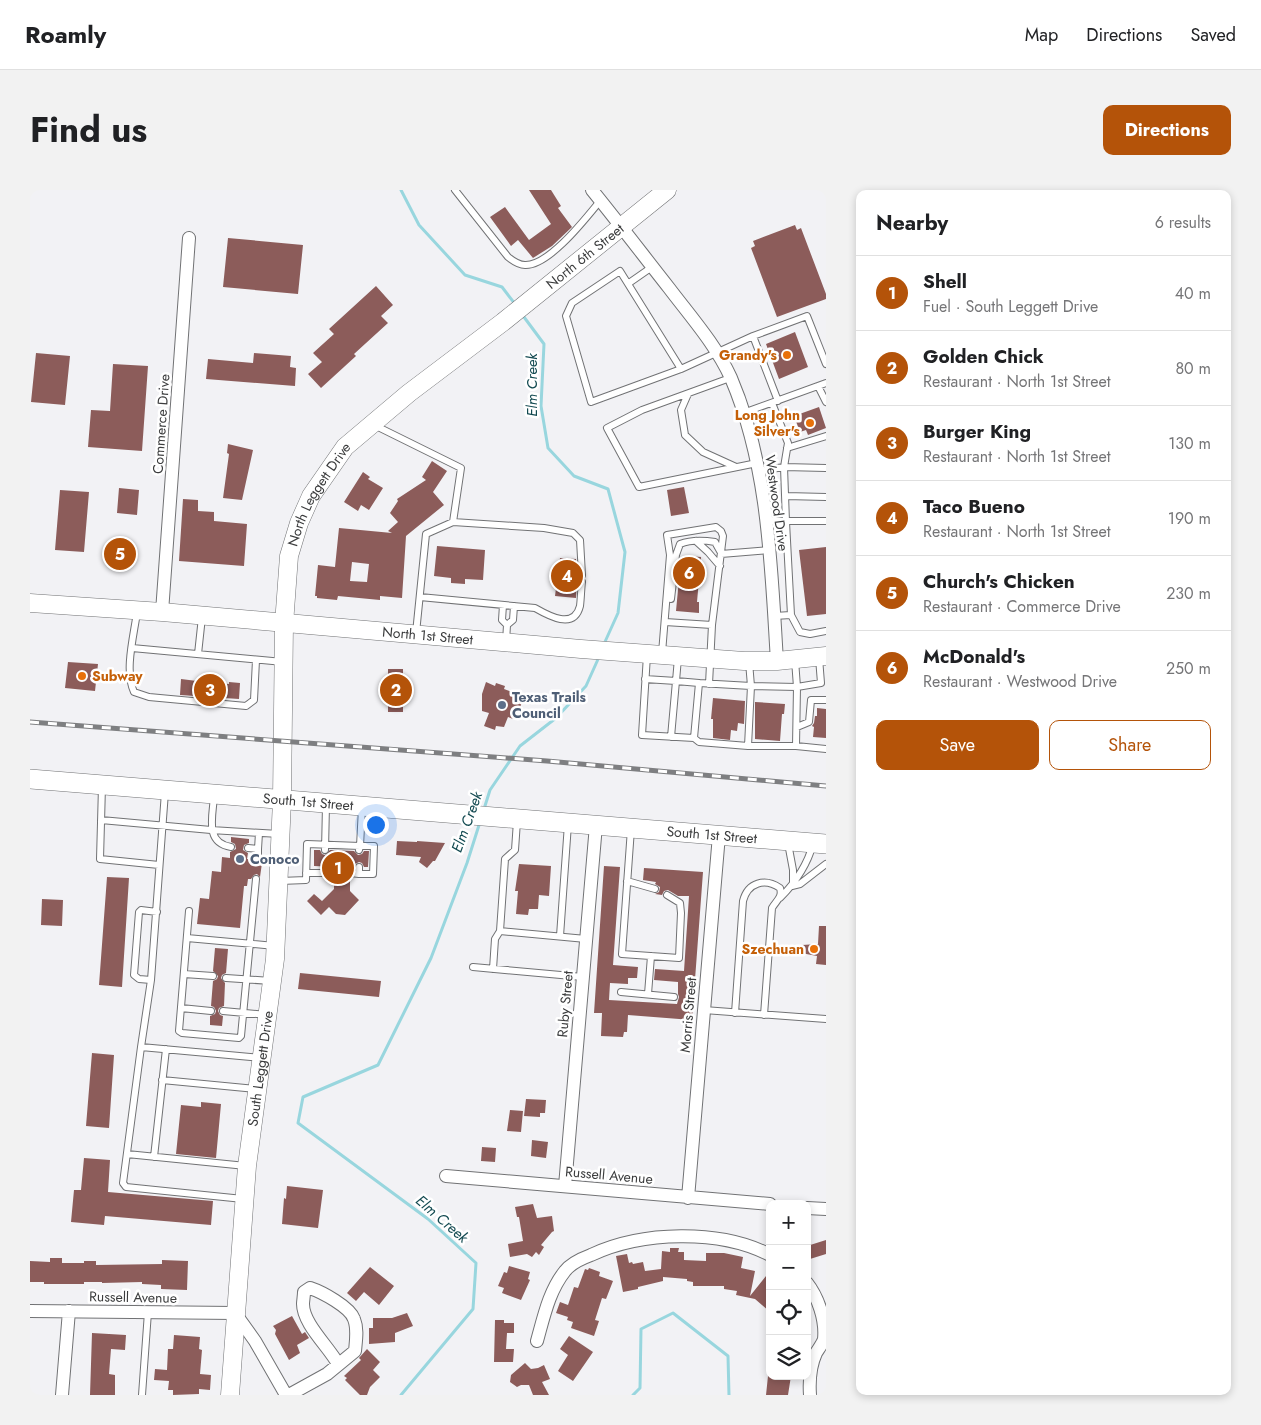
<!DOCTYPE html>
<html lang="en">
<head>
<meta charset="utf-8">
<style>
	body { margin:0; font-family:Jost,sans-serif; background:#f2f2f2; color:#202124 }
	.controls { position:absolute; right:15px; bottom:15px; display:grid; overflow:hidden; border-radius:10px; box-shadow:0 2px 8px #0003 }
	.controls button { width:45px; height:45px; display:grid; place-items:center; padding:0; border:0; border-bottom:1px solid #e0e0e0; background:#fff; color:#202124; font:25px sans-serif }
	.you { position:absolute; left:345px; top:634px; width:18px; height:18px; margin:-12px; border:4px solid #fff; border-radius:50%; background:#1a73e8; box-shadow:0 0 0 8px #1a73e833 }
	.badge { display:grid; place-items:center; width:32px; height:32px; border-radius:50%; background:#b45309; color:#fff; font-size:16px; font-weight:700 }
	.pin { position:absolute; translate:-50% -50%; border:2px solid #fff; box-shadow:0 1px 5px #0006 }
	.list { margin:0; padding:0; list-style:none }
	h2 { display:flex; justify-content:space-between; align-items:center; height:65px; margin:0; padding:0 20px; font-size:21px }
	h2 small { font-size:16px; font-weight:400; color:#757577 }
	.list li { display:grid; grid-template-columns:32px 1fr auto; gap:15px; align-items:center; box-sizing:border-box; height:75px; padding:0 20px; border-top:1px solid #e0e0e0 }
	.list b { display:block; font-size:19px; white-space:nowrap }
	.list p { margin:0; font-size:16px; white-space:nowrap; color:#757577 }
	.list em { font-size:16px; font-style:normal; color:#757577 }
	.actions { display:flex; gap:10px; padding:15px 20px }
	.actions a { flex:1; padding:11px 0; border:1px solid #b45309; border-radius:10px; text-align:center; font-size:18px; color:#b45309 }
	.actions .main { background:#b45309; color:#fff }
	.icon { flex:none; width:28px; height:28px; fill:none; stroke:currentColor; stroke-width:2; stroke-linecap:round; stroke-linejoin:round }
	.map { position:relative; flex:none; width:796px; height:1205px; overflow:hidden; border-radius:10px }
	header { display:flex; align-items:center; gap:30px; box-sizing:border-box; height:70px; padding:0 25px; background:#fff; border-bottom:1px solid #e0e0e0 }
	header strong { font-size:24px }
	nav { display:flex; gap:28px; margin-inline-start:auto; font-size:18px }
	.intro { display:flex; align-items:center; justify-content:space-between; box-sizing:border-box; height:120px; padding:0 30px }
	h1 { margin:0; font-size:35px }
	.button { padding:12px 22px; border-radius:10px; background:#b45309; color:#fff; font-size:18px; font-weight:700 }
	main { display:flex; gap:30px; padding:0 30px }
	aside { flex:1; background:#fff; border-radius:10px; box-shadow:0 2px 8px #0003 }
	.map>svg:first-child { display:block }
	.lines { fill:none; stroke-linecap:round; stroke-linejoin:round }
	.stream { stroke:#98d6de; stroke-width:3 }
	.building { fill:#8c5c5a; fill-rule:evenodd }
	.lane-casing { stroke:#717274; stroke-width:8 }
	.street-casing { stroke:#717274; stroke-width:14 }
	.secondary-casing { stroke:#717274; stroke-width:19 }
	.primary-casing { stroke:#717274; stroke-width:20 }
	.lane { stroke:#fff; stroke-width:6 }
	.street { stroke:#fff; stroke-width:12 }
	.secondary { stroke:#fff; stroke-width:18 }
	.primary { stroke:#fff; stroke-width:19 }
	.rail-casing { stroke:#7e7f81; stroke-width:5 }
	.rail { stroke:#fff; stroke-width:3; stroke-dasharray:9; stroke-linecap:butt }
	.food-dot { fill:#e8710a; stroke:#fff; stroke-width:2 }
	.service-dot { fill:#5c6f8a; stroke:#fff; stroke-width:2 }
	.labels { text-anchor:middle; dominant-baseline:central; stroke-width:5; stroke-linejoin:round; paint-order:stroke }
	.street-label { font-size:14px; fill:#3b3c3d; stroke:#fff }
	.food-label { font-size:14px; font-weight:bold; fill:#c56008; stroke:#fff; text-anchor:end }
	.service-label { font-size:14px; font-weight:bold; fill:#4e5e75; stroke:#fff; text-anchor:start }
	.water-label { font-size:15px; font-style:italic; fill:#134a51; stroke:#fff }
</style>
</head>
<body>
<header>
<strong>Roamly</strong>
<nav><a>Map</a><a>Directions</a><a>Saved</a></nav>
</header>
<div class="intro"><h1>Find us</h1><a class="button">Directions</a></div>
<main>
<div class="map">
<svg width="796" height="1205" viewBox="0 0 796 1205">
	<rect width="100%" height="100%" fill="#f2f2f5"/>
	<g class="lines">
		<path class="stream" d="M371 0 389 35 435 85 472 97 485 114
			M491 123 514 154 511 216 518 258 544 286 578 299 595 362 588 423 574 454
			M454 619 460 600 490 556 526 528 556 496 569 467
			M371 1205 443 1119 446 1073 398 1029 268 933 273 907 348 875 401 768 437 673 450 632
			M603 1205 610 1198 611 1139 643 1123 698 1166 699 1205"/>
	</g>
	<path class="building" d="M499 0H521L531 16 528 18 542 37 522 56 503 68 488 50 481 56 460 27 475 17 499 50 521 34Z
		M765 35 767 40 771 38 796 104V109L747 127 721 58 725 56 723 51Z
		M198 48 273 55 268 104 193 97Z
		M346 96 363 115 351 126 358 133 324 164 326 166 291 198 278 184 292 172 283 163 304 144 299 139Z
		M765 142 778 177 749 189 736 154Z
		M6 163 40 166 35 215 1 212Z
		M224 163 261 166 260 177 266 178 265 196 176 189 178 169 223 173Z
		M83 174 118 176 112 261 58 257 61 220 80 221Z
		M789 217 796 238 778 245 776 240 770 242 764 226Z
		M198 254 223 260 212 310 193 308 199 264 197 263Z
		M402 271 417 281 403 302 414 315 376 346 372 408 350 406V410L308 406 307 410 287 408V406H285L288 375 305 377 309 338 362 343 358 341 368 332 360 323 368 311 367 309 396 290 392 287ZM322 372 339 374 337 392 320 391Z
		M333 282 340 287 338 289 353 298 339 320 331 315 328 321 314 312Z
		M654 297 659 323 641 326 637 300Z
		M89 298 109 300 107 325 87 323Z
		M30 300 59 302 54 362 25 360Z
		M153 309 168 310V321L184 322V331L217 334 214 376 149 371Z
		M83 354 98 355 97 374 82 373Z
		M407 356 455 360 453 390 435 389V394L421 393V388L404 386Z
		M796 357V424L777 426 769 360Z
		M658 366 671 367 667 412H669V423L646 421 651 368 658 369Z
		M530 368 546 369V391H547L546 408 525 406Z
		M38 472 68 474 65 501 35 498Z
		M358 479H373V522H358Z
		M167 488 178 489V492L199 494V492L210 493 209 509 150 505 151 489 167 491Z
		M456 492 465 496 466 493 475 496 474 499 492 506 493 509 487 526 484 525 483 529 478 527 474 537 466 536 465 540 454 536 459 523 452 521V504Z
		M683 508 715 511 714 534 708 533 707 541 701 540 700 550 683 548V529H681Z
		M725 512 755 514 754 524H752L750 551 725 549Z
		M787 518 796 519V548L783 547 784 537 782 536 784 533 785 526H787Z
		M201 647 219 649V653L214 655 213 660 218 663 217 669 223 670 226 675 232 673 230 687 227 684 224 685 221 689H218L217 696H214L210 738 167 734 170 708 179 709 182 681 191 682 192 667 200 668V662L206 659 205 654 201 652Z
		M367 651 387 652V651L415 653 405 671H403L397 678 389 672 391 667 366 665Z
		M284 660H290L292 664 295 665 300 660 324 661 328 665 332 664 334 661H339L338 677H334L332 673 329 672 325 674 324 677H320L315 682 316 685 320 688V701L329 710 315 725 306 724 299 717 291 725 277 711 284 704 292 711 304 699V688L307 687 309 683 308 680 304 677 284 676Z
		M489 674 521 676 519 706 509 705 508 719H499L498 725 486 724 488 701H485Z
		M574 676 590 677 583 775 608 777 607 788H598V794L580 793 579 810 647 814 649 807 648 804V792L624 790 625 779 654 781 659 706H648L638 700 634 701 632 705 625 704 629 702 630 697 625 694 626 692 613 690 614 678 673 682 662 830 598 825 597 842H594L593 847 571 846 572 823H564Z
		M77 687 99 688 92 797 69 795Z
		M12 709 33 710 32 736 11 735Z
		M789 736H796V775L786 774 787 766 771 763 772 755 788 754Z
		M185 758 198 759 196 783 192 785 191 788 195 793 194 816 189 818 188 821 190 825 193 826 192 836 180 835V826L185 824 186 821 184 817 181 816 183 791 187 789 188 786 183 781Z
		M270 783 351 791 349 807 268 799Z
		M62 863 84 865 79 938 56 936Z
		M496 909 516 910 515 923H510V927L494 926Z
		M171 912 191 914 186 968 146 964 151 915 171 917Z
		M480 920 493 921 491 942 477 941Z
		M502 950 518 952 516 968 501 966Z
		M452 957 466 958 465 972 451 971Z
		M54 968 80 970 78 1002 183 1011 181 1035 75 1026 74 1035 41 1032 44 1000H51Z
		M257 996 293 1000 288 1038 252 1034 254 1008 256 1009Z
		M503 1014 507 1028 522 1026 524 1041 522 1042 511 1055 514 1057 509 1065 506 1062 502 1067 497 1064 480 1067 478 1054 493 1051 489 1027H487L485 1017Z
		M796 1050V1064L780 1069 777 1056Z
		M640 1058H649L648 1062H654V1070L676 1071V1063H694L713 1067 711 1078 725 1081 720 1106 740 1081V1122L725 1109 706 1105 707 1101 694 1099V1096H663V1092L657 1091V1089L633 1087V1091L608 1097V1099L593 1102 586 1066 597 1064 599 1073 602 1072 603 1074 613 1072 615 1081 631 1079 632 1061 640 1062Z
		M20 1068H32V1073H54V1071H66V1075L132 1074V1070L158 1071 157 1100 131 1099V1095L112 1094V1092L72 1093V1092H54V1094H14V1092H0V1071L20 1072Z
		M479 1076 500 1082 498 1089 500 1090 491 1110 472 1103 474 1098 468 1096 474 1082 477 1083Z
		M340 1077 364 1096 349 1115 334 1102 326 1111 317 1103Z
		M559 1078 570 1082 569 1086 583 1091 576 1109 572 1108 565 1130 569 1131 564 1146 541 1138 543 1132 537 1130 538 1127 526 1123 530 1112 538 1115 544 1097 548 1098 555 1079 558 1080Z
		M377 1123 383 1136 365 1143V1152L339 1154V1138H343V1128H362Z
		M262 1126 272 1144 275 1142 279 1148 267 1155 270 1163 259 1170 245 1144 246 1140 243 1136Z
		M465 1130H474V1133H484V1143H477L476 1159H484L483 1172H464Z
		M62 1143 96 1145 95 1160 81 1159 79 1184 85 1185V1205H60Z
		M144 1145 170 1147 169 1159 172 1160 170 1184 181 1185 180 1200 169 1199V1204L143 1205V1200H138L139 1191 124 1190 125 1179 137 1180 138 1159H143Z
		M539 1146 563 1162 543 1191 528 1181 538 1165 530 1159Z
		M337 1159 350 1172 343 1180 350 1187 340 1197 337 1205H330L315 1190 317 1188 314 1186 331 1170 329 1168Z
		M495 1173 501 1179 508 1178 514 1175 520 1189 512 1192 519 1205H503L499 1195H491L487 1197 480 1192 481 1185Z
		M738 1186H761L758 1205H736Z"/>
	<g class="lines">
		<defs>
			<path id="lane" d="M425 0 478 67C483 71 489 75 495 75 519 76 556 28 570 11
				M599 93 622 77
				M723 146 748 211
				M651 179 590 81 542 113 536 126 561 212 651 179 723 146 777 126 796 174
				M700 188 612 220 577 238 609 297 727 273
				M788 196 796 212
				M658 204 651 220 655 245 673 262 706 277
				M713 223 796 193
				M344 235 431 278 423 332
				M757 258 796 246
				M729 281 754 277 758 253 742 213
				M756 306 796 307
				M736 331H796
				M666 351 678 362 690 376
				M691 364 739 360
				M390 407 505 418C519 426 544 440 550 416 551 408 551 400 552 392
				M641 409 646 365 650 354C660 350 673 350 685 352L690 361
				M473 415 472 430 477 435 476 452
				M107 422C104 445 94 481 104 502L119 507 216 516 224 510 226 470
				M761 425 770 442 780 444 796 441
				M744 426 761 425 756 332 754 277 796 278
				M635 432 682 435
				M477 435 483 430 484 416
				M386 443 396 344 423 332 514 338 543 343 550 350 552 385
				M102 458 253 472
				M632 463 640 365 637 345 686 337 691 341 693 346 682 435 679 494
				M168 464 172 427
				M617 465 612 545 664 548 669 493 646 491 648 468
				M615 489 646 491 641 547
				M669 493 721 496 719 472
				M767 537 779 532 781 510H796
				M664 548 669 552 718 556 721 496 767 497 765 470
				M718 556H766L767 497 791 493 789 468
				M766 556 796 559
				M72 596 70 669 129 675
				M135 602 121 790 111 857 231 868
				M184 606C183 625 174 653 201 657
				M71 630 181 640 249 644
				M487 631 485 660 475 669 470 741 556 749
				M601 639 592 764 649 768 651 723 650 713 637 705
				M758 653 763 680V695
				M218 658 228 659 229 643
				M295 660 296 615
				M228 670V659
				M276 683H304
				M320 683 329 684V677
				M329 684H343L344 656H330L329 660
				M250 691 276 690 277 654 330 656 332 618
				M597 691 625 699
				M762 696 770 694 796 674
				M750 708C766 692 777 676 783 654
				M159 721 149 841 152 843 209 848 211 846 226 689
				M530 746 538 634
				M157 748 245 756
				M443 777 553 787
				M463 779 465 749 470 741
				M154 784 183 786
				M196 788 241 791
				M121 790 109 789 104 785 109 722 111 720 127 722
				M591 802 644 807
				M618 804 621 766
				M151 818 181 821
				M674 820 796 829
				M193 821 237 825
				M705 823 713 711C718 692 735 688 750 698 753 707 746 711 742 718L734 825
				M111 857 93 993 96 997 213 1009
				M132 890 226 899
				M97 964 216 976
				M124 967 136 859
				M112 1205 118 1122"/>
			<path id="street" d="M562 0C588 32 613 65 639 98 661 127 686 155 701 188 739 277 741 376 747 471
				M132 422 159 48
				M416 986 740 1014
				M535 996 566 635
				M658 1008 689 645
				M777 1018 796 1019
				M777 1093C788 1107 796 1130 794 1149 793 1153 789 1158 786 1163 780 1176 779 1190 780 1205
				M0 1121 205 1123 225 1151 256 1205
				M507 1151C514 1126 519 1101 535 1081 541 1073 553 1068 561 1065 612 1041 690 1039 740 1065
				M32 1205 39 1121
				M259 1205 297 1184 325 1161C326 1150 328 1139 324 1129 320 1117 292 1102 280 1098L274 1102C274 1106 273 1111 273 1114 273 1134 299 1157 308 1174"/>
			<g id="secondary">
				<path id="s1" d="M0 413 132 422 551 459 714 471H747L796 466"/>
				<path id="s2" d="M200 1205 217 976 245 769 252 610 254 434 259 366 269 333 281 306 315 257 379 203 473 132 637 0"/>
			</g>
			<g id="primary">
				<path id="s3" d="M0 589 796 654"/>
			</g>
		</defs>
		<use href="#lane" class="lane-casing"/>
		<use href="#street" class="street-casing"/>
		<use href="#secondary" class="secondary-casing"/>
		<use href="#primary" class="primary-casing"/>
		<use href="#lane" class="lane"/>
		<use href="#street" class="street"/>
		<use href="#secondary" class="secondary"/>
		<use href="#primary" class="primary"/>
		<defs>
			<path id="rail" d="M0 532 517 571 796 596"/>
		</defs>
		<use href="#rail" class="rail-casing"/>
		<use href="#rail" class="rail"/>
	</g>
	<g class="food-dot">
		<circle cx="757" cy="165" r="5"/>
		<circle cx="780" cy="233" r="5"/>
		<circle cx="52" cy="486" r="5"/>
		<circle cx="784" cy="759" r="5"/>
	</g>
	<g class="service-dot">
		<circle cx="472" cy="515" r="5"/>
		<circle cx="210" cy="669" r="5"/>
	</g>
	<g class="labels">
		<g class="street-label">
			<text stroke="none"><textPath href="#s2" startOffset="1272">North 6th Street</textPath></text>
			<text transform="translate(131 234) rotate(-86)">Commerce Drive</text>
			<text stroke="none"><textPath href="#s2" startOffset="911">North Leggett Drive</textPath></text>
			<text transform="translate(747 313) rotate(82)">Westwood Drive</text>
			<text stroke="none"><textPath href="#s1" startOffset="399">North 1st Street</textPath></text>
			<text stroke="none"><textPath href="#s3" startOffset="279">South 1st Street</textPath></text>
			<text stroke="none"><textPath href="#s3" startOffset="684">South 1st Street</textPath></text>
			<text transform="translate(535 814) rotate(-85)">Ruby Street</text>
			<text transform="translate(658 825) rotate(-85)">Morris Street</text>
			<text stroke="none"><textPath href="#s2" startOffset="328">South Leggett Drive</textPath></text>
			<text transform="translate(579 985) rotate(5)">Russell Avenue</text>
			<text transform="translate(103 1107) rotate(1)">Russell Avenue</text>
		</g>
		<g class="food-label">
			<text x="747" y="165">Grandy's</text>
			<text x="770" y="225">Long John<tspan x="770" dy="16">Silver's</tspan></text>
			<text x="62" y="486" text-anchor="start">Subway</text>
			<text x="774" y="759">Szechuan</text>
		</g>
		<g class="service-label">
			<text x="482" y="507">Texas Trails<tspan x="482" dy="16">Council</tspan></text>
			<text x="220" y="669">Conoco</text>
		</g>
		<g class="water-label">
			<text transform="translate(502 195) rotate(-90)">Elm Creek</text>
			<text transform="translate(437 632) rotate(-70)">Elm Creek</text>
			<text transform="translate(412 1029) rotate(41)">Elm Creek</text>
		</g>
	</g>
</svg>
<div class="controls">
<button>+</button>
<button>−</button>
<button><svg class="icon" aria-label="locate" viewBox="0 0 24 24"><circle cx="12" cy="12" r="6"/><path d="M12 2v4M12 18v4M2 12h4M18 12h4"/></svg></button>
<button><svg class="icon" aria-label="layers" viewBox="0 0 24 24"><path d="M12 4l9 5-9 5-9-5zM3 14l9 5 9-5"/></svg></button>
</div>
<div class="you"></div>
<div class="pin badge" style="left:308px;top:678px">1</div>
<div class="pin badge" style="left:366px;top:500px">2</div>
<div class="pin badge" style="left:180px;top:500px">3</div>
<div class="pin badge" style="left:537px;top:386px">4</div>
<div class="pin badge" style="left:90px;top:364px">5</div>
<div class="pin badge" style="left:659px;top:383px">6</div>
</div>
<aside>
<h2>Nearby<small>6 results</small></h2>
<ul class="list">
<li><span class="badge">1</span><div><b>Shell</b><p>Fuel · South Leggett Drive</p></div><em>40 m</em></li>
<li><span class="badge">2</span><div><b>Golden Chick</b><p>Restaurant · North 1st Street</p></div><em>80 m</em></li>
<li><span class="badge">3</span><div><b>Burger King</b><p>Restaurant · North 1st Street</p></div><em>130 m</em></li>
<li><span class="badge">4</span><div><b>Taco Bueno</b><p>Restaurant · North 1st Street</p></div><em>190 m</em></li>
<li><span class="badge">5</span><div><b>Church's Chicken</b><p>Restaurant · Commerce Drive</p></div><em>230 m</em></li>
<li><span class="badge">6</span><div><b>McDonald's</b><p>Restaurant · Westwood Drive</p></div><em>250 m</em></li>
</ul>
<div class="actions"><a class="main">Save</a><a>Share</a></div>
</aside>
</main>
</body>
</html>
